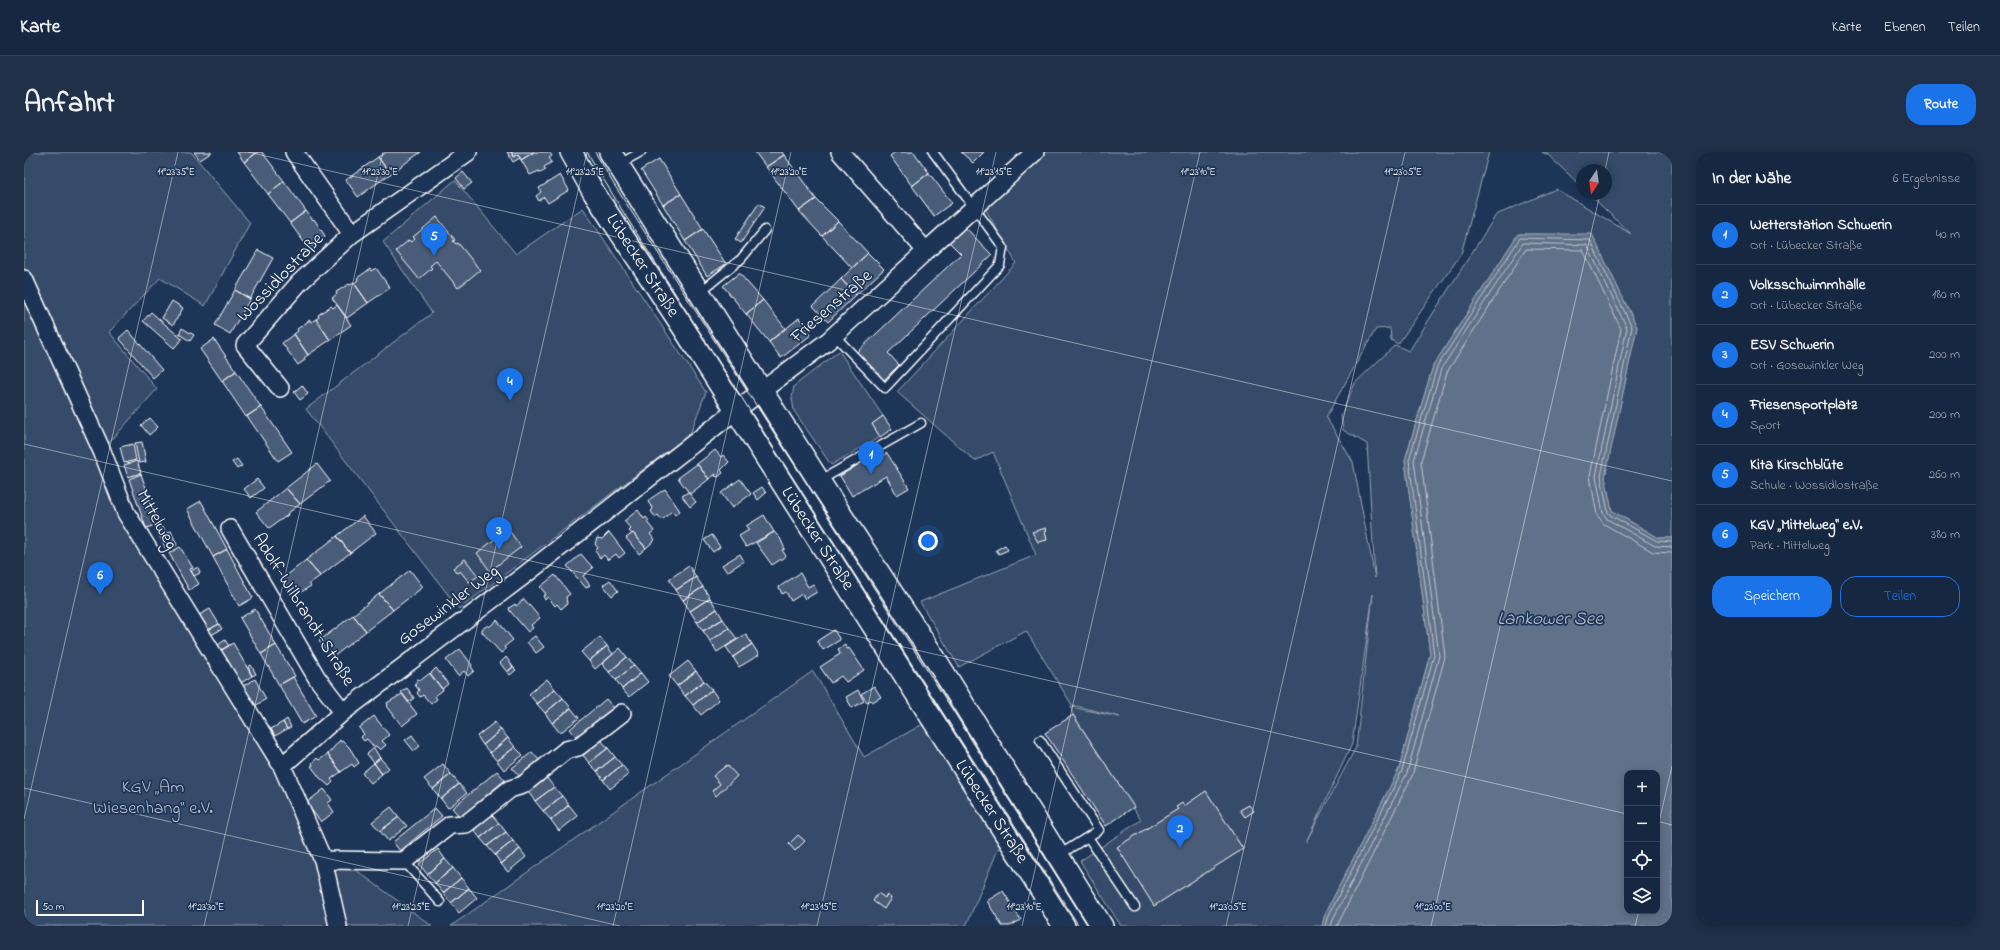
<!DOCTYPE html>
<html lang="de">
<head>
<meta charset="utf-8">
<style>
	body { margin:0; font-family:"Indie Flower",sans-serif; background:#1f3048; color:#f1f3f6 }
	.controls { position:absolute; right:12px; bottom:12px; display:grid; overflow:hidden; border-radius:8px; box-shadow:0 2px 10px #0003 }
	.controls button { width:36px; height:36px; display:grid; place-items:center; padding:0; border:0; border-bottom:1px solid #35445a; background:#162841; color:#f1f3f6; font:20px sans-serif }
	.compass { position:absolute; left:1552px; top:12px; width:36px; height:36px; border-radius:50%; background:#162841; box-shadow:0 2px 10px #0003; rotate:193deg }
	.scale { position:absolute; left:12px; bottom:10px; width:108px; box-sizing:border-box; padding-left:4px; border:2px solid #fff; border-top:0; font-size:11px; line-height:14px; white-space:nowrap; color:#fff; -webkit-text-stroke:3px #1d3557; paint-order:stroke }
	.you { position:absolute; left:904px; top:389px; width:14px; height:14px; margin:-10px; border:3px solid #fff; border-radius:50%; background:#1a73e8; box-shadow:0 0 0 6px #1a73e833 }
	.badge { display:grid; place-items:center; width:26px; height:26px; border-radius:50%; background:#1a73e8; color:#fff; font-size:13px; font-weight:700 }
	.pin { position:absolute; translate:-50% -33px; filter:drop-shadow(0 1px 2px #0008) }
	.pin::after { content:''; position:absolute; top:21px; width:14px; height:12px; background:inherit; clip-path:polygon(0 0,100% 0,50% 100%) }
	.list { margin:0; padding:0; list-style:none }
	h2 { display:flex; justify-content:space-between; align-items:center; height:52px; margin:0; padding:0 16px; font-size:17px }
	h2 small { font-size:13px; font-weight:400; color:#9ea6b1 }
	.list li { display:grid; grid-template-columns:26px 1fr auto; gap:12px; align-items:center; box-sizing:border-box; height:60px; padding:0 16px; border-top:1px solid #35445a }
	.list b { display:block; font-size:15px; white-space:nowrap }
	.list p { margin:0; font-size:13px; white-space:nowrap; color:#9ea6b1 }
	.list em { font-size:13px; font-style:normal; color:#9ea6b1 }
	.actions { display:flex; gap:8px; padding:12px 16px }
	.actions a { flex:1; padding:9px 0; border:1px solid #1a73e8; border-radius:16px; text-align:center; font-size:14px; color:#1a73e8 }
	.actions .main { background:#1a73e8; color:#fff }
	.icon { flex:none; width:22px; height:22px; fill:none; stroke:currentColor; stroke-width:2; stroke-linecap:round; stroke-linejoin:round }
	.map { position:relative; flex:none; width:1648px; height:774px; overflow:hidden; border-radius:16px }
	header { display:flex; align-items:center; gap:24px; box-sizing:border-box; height:56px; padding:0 20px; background:#162841; border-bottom:1px solid #35445a }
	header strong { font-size:19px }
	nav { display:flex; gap:22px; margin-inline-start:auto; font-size:14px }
	.intro { display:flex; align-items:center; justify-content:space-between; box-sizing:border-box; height:96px; padding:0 24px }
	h1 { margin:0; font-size:28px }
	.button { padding:10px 18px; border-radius:16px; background:#1a73e8; color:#fff; font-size:14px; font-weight:700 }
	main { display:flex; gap:24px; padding:0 24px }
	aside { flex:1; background:#162841; border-radius:16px; box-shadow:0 2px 10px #0003 }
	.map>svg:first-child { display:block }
	.green { fill:#364b69; stroke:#9aa5b4; fill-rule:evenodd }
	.water { fill:#617289; stroke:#a0aab8; fill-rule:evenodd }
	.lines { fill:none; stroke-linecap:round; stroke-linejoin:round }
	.shore { stroke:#c0c7d0; stroke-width:1 }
	.building { fill:#4a5d79; stroke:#fff }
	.service-casing { stroke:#fff; stroke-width:11 }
	.minor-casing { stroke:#fff; stroke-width:20 }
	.tertiary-casing { stroke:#fff; stroke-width:24 }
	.service { stroke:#1d3557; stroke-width:8 }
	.minor { stroke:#1d3557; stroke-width:17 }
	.tertiary { stroke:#1d3557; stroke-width:21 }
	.tram { stroke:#fff; stroke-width:1 }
	.ticks { fill:none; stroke:#fff; stroke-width:1; stroke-opacity:0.45 }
	.labels { text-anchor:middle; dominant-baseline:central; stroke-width:3.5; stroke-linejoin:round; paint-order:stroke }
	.street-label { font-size:18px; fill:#fff; stroke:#1d3557 }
	.park-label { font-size:18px; fill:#b9c0ca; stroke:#1d3557 }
	.water-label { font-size:19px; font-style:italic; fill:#b8c0ca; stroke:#1d3557 }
	.ticks-label { font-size:10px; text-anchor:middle; fill:#fff; stroke:#1d3557; stroke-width:3.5; stroke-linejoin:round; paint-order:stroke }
</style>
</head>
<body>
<header>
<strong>Karte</strong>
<nav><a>Karte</a><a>Ebenen</a><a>Teilen</a></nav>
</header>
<div class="intro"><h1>Anfahrt</h1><a class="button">Route</a></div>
<main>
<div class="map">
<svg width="1648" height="774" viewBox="0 0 1648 774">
	<rect width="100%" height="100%" fill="#1d3557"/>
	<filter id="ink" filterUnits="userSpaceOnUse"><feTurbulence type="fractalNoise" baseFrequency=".025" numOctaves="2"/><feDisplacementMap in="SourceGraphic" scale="8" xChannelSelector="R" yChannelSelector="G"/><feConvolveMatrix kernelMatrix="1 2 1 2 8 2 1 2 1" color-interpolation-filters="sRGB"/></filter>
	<g filter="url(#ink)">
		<path class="green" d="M0 0H167L226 71 181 154 136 126 85 180 133 237 78 299 102 362 258 614 299 708 317 707 408 774H0Z
			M1014 0H1465L1437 102 1374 192 1367 188 1366 176 1352 177 1302 265 1329 310 1351 426 1343 292 1319 278 1317 263 1331 231 1371 193 1385 199 1472 63 1532 37 1607 82 1565 42H1582V18H1558V35L1524 3 1518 0H1648V386H1635L1588 359 1581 325 1613 175 1568 83 1494 82 1409 214 1381 308 1406 502 1375 617 1301 762 1298 774H1097L1056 709 1117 668 1049 563 1047 555 1096 565 1048 553 1002 479 935 515 896 450 1012 403 969 300 951 309 873 240 992 111 962 58ZM1349 442 1332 595 1282 690 1328 592Z
			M431 28 492 102 559 56 682 240 666 282 435 457 282 257 408 161 359 90Z
			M815 199 859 264 848 272 856 285 807 313 770 259 768 246 770 234Z
			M789 519 840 605 908 567 981 681 942 774H427Z"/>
		<path class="water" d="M1494 82H1568L1613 175 1581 325 1588 359 1635 386H1648V774H1298L1301 762 1375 617 1406 502 1381 308 1409 214ZM1603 621H1633V759H1603Z"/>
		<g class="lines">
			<path class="shore" d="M1302 774 1305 763 1378 619 1410 503 1385 308 1413 215 1496 86 1566 88 1608 175 1577 324 1584 360 1586 363 1633 389 1648 390
				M1307 774 1310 765 1383 621 1415 504 1390 308 1417 217 1499 91 1563 93 1603 176 1572 324 1579 361 1583 367 1631 394 1648 395
				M1313 774 1388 624 1421 505 1397 309 1423 220 1502 97 1559 98 1597 177 1566 324 1573 363 1580 372 1629 400 1648 401"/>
		</g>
		<path class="building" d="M170 0H187V1L176 8Z
			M213 0H234L220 10Z
			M234 0H238L260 29 244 42 220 10Z
			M362 0H397L366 22 354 5Z
			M483 0H487L490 5 494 2 496 6 489 10Z
			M487 0H510L497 8 494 2 490 5Z
			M510 0H525L528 4 525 6 528 10 520 15 522 18 516 21 515 19 506 23 497 8Z
			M731 0H758L760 3 742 15Z
			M871 0H890L905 21 888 34 866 4Z
			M937 0H960L949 11Z
			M760 3 792 47 775 59 742 15Z
			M354 5 366 22 334 45 322 28Z
			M635 7 657 42 639 53 617 18Z
			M439 20 448 31 440 37 432 26Z
			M905 21 928 51 910 64 888 34Z
			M536 23 545 38 524 51 520 45 515 49 512 44 517 40 515 36Z
			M260 29 282 59 266 71 244 42Z
			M657 42 679 77 661 89 639 53Z
			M792 47 814 69 798 84 775 59Z
			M735 51 741 55 717 91 711 87Z
			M282 59 289 68 290 67 301 84 285 97 266 71Z
			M413 65 431 88 429 89 432 92 434 91 456 118 434 136 412 109 406 114 408 116 395 127 372 99 385 88 387 90 391 87 389 85Z
			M814 69 844 101 828 116 798 84Z
			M941 75 968 103 864 201 875 213 860 228 833 200 937 102 925 90Z
			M679 77 702 112 683 124 661 89Z
			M234 98 249 106 226 147 211 138Z
			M844 101 860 117 832 143 817 127Z
			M352 116 366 136 344 151 330 131 334 128 333 126 346 117 347 119Z
			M715 121 739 148 722 162 699 134Z
			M817 127 832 143 804 170 789 154Z
			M330 131 344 151 323 166 308 146 313 142 312 140 325 132 326 133Z
			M211 138 226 147 206 182 191 173Z
			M739 148 761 176 745 190 722 162Z
			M148 149 159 156 149 173 138 166Z
			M313 153 327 173 306 188 292 167 295 165 294 163 307 154 309 156Z
			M127 160 158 187 150 196 119 169Z
			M775 166 787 183 757 206 745 190Z
			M292 167 306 188 284 203 270 182 274 179 273 177 286 168 287 170Z
			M158 176 170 183 166 189 155 182Z
			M104 178 138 218 129 226 95 186Z
			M270 182 284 203 280 206 281 208 274 213 258 191Z
			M190 187 212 219 198 229 176 197Z
			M212 219 237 255 222 265 198 229Z
			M278 233 284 242 276 248 270 240Z
			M237 255 268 300 254 309 223 264Z
			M859 264 868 277 856 285 848 272Z
			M126 266 134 275 125 283 117 273Z
			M118 290 122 310 115 311 111 291Z
			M109 292 112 308 100 311 96 295Z
			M691 298 697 305 699 303 705 310 697 318 699 321 694 325 691 324 692 322 685 327 673 312Z
			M854 300 856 305 863 301 885 336 873 343 862 324 828 344 816 324Z
			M213 307 218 314 213 317 208 310Z
			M113 309 117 321 104 325 100 313Z
			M293 312 306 329 276 352 262 336Z
			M673 312 685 327 666 342 654 326Z
			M117 322 135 372 122 376 105 327Z
			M233 327 240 336 227 346 220 337Z
			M716 327 727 342 708 356 697 341Z
			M738 335 742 341 734 348 729 341Z
			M262 336 276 352 263 362 264 363 245 376 232 360Z
			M641 337 656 359 651 363 648 359 638 368 634 363 631 365 627 359 629 357 624 350 626 347Z
			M664 340 672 350 666 355 658 344Z
			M177 349 203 397 189 405 163 357Z
			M614 358 620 367 622 365 625 369 623 370 630 379 626 382 631 388 622 396 609 381 608 382 605 379 607 377 600 369Z
			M740 363 750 380 722 395 715 384 725 378 722 374Z
			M339 364 352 381 326 401 313 384Z
			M139 375 142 381 135 384 133 378Z
			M1022 376 1023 379H1021L1023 388 1014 390 1008 380Z
			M484 377 497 395 466 419 453 401Z
			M147 379 153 393 143 399 136 385Z
			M585 380 601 401 595 406 592 402 584 408 580 403 576 406 571 399 574 396 571 392 573 386 578 387Z
			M750 380 756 386 761 397 758 398 762 404 748 413 732 391Z
			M609 381 622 396 615 402 602 386Z
			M688 383 696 395 689 400 680 388Z
			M313 384 326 401 296 424 282 408Z
			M981 393 984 398 975 402 972 398Z
			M156 395 169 416 166 417 167 419 175 432 165 438 145 401Z
			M203 397 229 446 215 454 189 405Z
			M557 402 569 416 559 424 566 433 562 436 543 414Z
			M716 402 720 409 703 420 698 413Z
			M441 407 454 424 445 430 436 419 433 421 429 416Z
			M282 408 296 424 285 432 287 434 269 445 257 428Z
			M665 414 672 425 652 438 645 427Z
			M174 415 176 421 170 424 167 419Z
			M386 418 399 435 369 458 355 442Z
			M776 421 784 435 789 432 793 440 781 447 778 442 767 449 762 440 758 442 755 435Z
			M531 423 546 442 542 445 543 452 537 457 533 452 531 454 524 445 521 448 519 444 522 442 516 435Z
			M672 425 679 435 659 448 652 438Z
			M586 428 594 439 588 444 579 433Z
			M679 435 686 446 666 459 659 448Z
			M355 442 369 458 342 479 329 463Z
			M686 446 693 457 673 470 666 459Z
			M500 447 516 466 507 473 509 476 504 480 486 459 485 456 491 452 492 454Z
			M186 457 195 472 184 478 175 463Z
			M231 457 252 493 237 502 216 466Z
			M693 457 699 467 679 479 673 470Z
			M329 463 342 479 308 506 295 489Z
			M699 467 705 476 686 489 679 479Z
			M473 468 489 488 480 495 482 497 477 501 458 480V477L464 473 465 475Z
			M195 472 198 477 187 483 184 478Z
			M705 476 713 487 693 500 686 489Z
			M810 478 816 488 799 498 793 489Z
			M722 482 728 492 709 505 702 495Z
			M511 484 520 495 512 501 503 490Z
			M576 485 583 494 565 509 557 500Z
			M201 488 205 494 194 500 191 495Z
			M209 491 228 524 217 531 197 498Z
			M728 492 735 503 715 515 709 505Z
			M252 493 271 524 255 533 237 502Z
			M821 493 823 497 825 496 840 518 822 530 817 524 807 531 796 515 816 502 814 497Z
			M583 494 589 502 571 517 565 509Z
			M596 496 603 505 585 520 578 512Z
			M436 497 448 513 447 514 450 519 444 524 440 519 434 524 422 508Z
			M482 505 489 515 483 520 476 511Z
			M603 505 610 513 592 528 585 520Z
			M664 509 672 519 653 534 645 524Z
			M227 513 232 522 228 524 224 515Z
			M610 513 617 521 598 537 592 528Z
			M489 515 492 518 486 523 483 520Z
			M412 516 424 532 418 537 406 522Z
			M672 519 680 529 661 544 653 534Z
			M406 521 419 538 411 544 413 547 407 552 399 543 396 545 393 541 395 538 391 533 393 527 397 528Z
			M617 521 624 530 605 545 598 537Z
			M269 525 292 564 278 572 255 533Z
			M231 527 242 547 231 554 219 534Z
			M523 527 531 537 513 552 505 542Z
			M680 529 688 538 669 553 661 544Z
			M850 534 857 545 848 550 847 548 843 550 837 542Z
			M383 536 390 546 385 550 377 540Z
			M531 537 539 546 521 561 513 552Z
			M688 538 695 548 677 563 669 553Z
			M834 538 840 549 828 556 822 545Z
			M378 542 393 562 378 574 363 554 364 553 363 551Z
			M539 546 547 556 528 571 521 561Z
			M582 547 590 556 554 587 546 577Z
			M547 556 555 566 536 581 528 571Z
			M1049 563 1110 655 1082 674 1021 581Z
			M350 564 365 583 358 589 362 593 356 598 352 594 350 595 343 587 340 589 337 585 340 582 335 576Z
			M263 567 267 575 263 577 259 570Z
			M259 570 263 577 251 584 247 577Z
			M471 570 477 578 459 593 453 584Z
			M477 578 484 586 466 601 459 593Z
			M388 583 396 594 390 599 381 588Z
			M484 586 491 595 473 609 466 601Z
			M316 588 317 590 319 589 325 595 335 611 330 615 328 612 317 620 304 602Z
			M577 588 584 596 565 611 559 603Z
			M491 595 499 603 480 618 473 609Z
			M350 596 356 606 350 611 343 602Z
			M584 596 591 605 573 619 565 611Z
			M508 600 516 609 496 625 488 616Z
			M304 602 317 620 307 627 309 630 305 634 296 626 287 614 289 613 288 611 293 606 295 608Z
			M591 605 598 613 579 628 573 619Z
			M356 606 365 616 358 622 350 611Z
			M350 611 358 622 347 631 338 621Z
			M419 612 427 622 409 637 400 627Z
			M598 613 605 622 586 637 579 628Z
			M703 613 713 624 692 644 688 639 696 632 689 624Z
			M473 619 481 628 436 665 428 656Z
			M427 622 435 632 417 647 409 637Z
			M522 625 530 635 511 649 504 640Z
			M435 632 443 641 424 656 417 647Z
			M530 635 538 644 519 659 511 649Z
			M300 637 308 648 304 651 310 660 297 670 282 651Z
			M1182 639 1219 697 1130 754 1093 695 1154 657 1152 655 1158 651 1160 654Z
			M538 644 545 653 527 668 519 659Z
			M545 653 554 664 535 679 527 668Z
			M1225 653 1230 659 1221 665 1216 658Z
			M367 655 375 665 356 679 348 670Z
			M411 656 418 664 376 699 369 690Z
			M468 663 475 671 456 686 450 678Z
			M375 665 383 674 364 689 356 679Z
			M475 671 482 680 463 694 456 686Z
			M482 680 489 689 471 703 463 694Z
			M774 683 781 689 771 699 765 692Z
			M489 689 496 697 477 712 471 703Z
			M414 697 421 707 403 722 395 712Z
			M496 697 502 705 484 720 477 712Z
			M421 707 429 716 411 731 403 722Z
			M429 716 437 726 419 741 411 731Z
			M437 726 445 736 427 751 419 741Z
			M445 736 453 746 435 761 427 751Z
			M979 739 997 768 986 774H978L963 749Z
			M854 741 861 746 862 743 867 746 860 757 849 749Z"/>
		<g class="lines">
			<defs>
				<path id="service" d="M595 12 617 0
					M676 140 717 107 741 78
					M810 183 861 236 976 113 979 95 909 0
					M795 329 897 271
					M1016 588 1075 678 1035 703
					M1064 685 1111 755
					M380 709 416 750"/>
				<path id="minor" d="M270 0 328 82
					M902 99 1011 0
					M0 127 78 299 102 361 258 614 299 708 314 774
					M256 236 221 193 275 131 328 82 444 0
					M206 377 293 526 319 560
					M258 614 319 560 498 425 711 259 804 189 902 99 816 0
					M299 708 380 709 426 673 442 672 486 637 499 633 542 598 554 595 598 561"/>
				<path id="tertiary" d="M547 0 570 41 657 172 1040 774
					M586 0 795 329 912 508 1078 774"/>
			</defs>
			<use href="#service" class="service-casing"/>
			<use href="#minor" class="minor-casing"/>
			<use href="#tertiary" class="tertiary-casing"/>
			<use href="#service" class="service"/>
			<use href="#minor" class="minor"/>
			<use href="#tertiary" class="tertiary"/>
			<path class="tram" d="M563 0 601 63 1055 774
				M571 0 589 31 928 557 1064 774"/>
		</g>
	</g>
	<path class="ticks" d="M224 0 1648 329M1581 18 1585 0M0 292 1603 662M0 636 596 774M0 667 154 0M1633 669 1648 673M1633 679 1648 614M180 774 359 0M384 774 563 0M589 774 767 0M793 774 972 0M998 774 1176 0M1202 774 1381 0M1407 774 1576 42M1611 774 1615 759"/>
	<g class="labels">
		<g class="street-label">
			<text transform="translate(618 114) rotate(57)">Lübecker Straße</text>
			<text transform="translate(257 126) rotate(-46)">Wossidlostraße</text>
			<text transform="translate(808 155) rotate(-41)">Friesenstraße</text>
			<text transform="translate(132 368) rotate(61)">Mittelweg</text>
			<text transform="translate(793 387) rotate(57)">Lübecker Straße</text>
			<text transform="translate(425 454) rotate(-37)">Gosewinkler Weg</text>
			<text transform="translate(279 458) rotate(58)">Adolf-Wilbrandt-Straße</text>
			<text transform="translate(967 660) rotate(57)">Lübecker Straße</text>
		</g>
		<g class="park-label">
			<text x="129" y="636">KGV „Am<tspan x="129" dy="21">Wiesenhang“ e.V.</tspan></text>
		</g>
		<g class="water-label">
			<text x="1526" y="467">Lankower See</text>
		</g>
	</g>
	<g class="ticks-label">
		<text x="152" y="23">11°23'35"E</text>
		<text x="356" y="23">11°23'30"E</text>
		<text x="765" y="23">11°23'20"E</text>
		<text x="970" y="23">11°23'15"E</text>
		<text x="1174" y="23">11°23'10"E</text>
		<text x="1379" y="23">11°23'05"E</text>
		<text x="561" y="23">11°23'25"E</text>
		<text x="182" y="758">11°23'30"E</text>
		<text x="387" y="758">11°23'25"E</text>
		<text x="591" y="758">11°23'20"E</text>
		<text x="795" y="758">11°23'15"E</text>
		<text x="1000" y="758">11°23'10"E</text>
		<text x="1204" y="758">11°23'05"E</text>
		<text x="1409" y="758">11°23'00"E</text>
	</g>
</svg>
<div class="controls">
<button>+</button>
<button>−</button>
<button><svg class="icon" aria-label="locate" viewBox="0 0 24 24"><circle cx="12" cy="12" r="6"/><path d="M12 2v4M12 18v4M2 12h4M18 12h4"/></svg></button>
<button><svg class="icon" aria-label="layers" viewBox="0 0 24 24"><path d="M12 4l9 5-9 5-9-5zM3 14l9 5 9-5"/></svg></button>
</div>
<svg class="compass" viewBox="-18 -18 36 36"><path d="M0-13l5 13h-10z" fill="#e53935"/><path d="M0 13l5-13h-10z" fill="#9ea6b1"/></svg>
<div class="scale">50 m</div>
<div class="you"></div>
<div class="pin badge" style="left:847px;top:322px">1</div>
<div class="pin badge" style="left:1156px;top:696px">2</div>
<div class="pin badge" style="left:475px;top:398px">3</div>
<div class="pin badge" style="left:486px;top:249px">4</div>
<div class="pin badge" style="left:410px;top:104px">5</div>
<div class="pin badge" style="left:76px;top:443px">6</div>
</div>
<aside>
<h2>In der Nähe<small>6 Ergebnisse</small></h2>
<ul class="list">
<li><span class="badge">1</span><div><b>Wetterstation Schwerin</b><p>Ort · Lübecker Straße</p></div><em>40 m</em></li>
<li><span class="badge">2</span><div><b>Volksschwimmhalle</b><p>Ort · Lübecker Straße</p></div><em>180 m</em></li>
<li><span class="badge">3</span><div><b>ESV Schwerin</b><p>Ort · Gosewinkler Weg</p></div><em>200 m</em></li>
<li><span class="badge">4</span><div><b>Friesensportplatz</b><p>Sport</p></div><em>200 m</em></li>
<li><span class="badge">5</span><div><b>Kita Kirschblüte</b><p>Schule · Wossidlostraße</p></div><em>260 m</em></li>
<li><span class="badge">6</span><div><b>KGV „Mittelweg“ e.V.</b><p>Park · Mittelweg</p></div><em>380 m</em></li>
</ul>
<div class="actions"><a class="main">Speichern</a><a>Teilen</a></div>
</aside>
</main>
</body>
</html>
